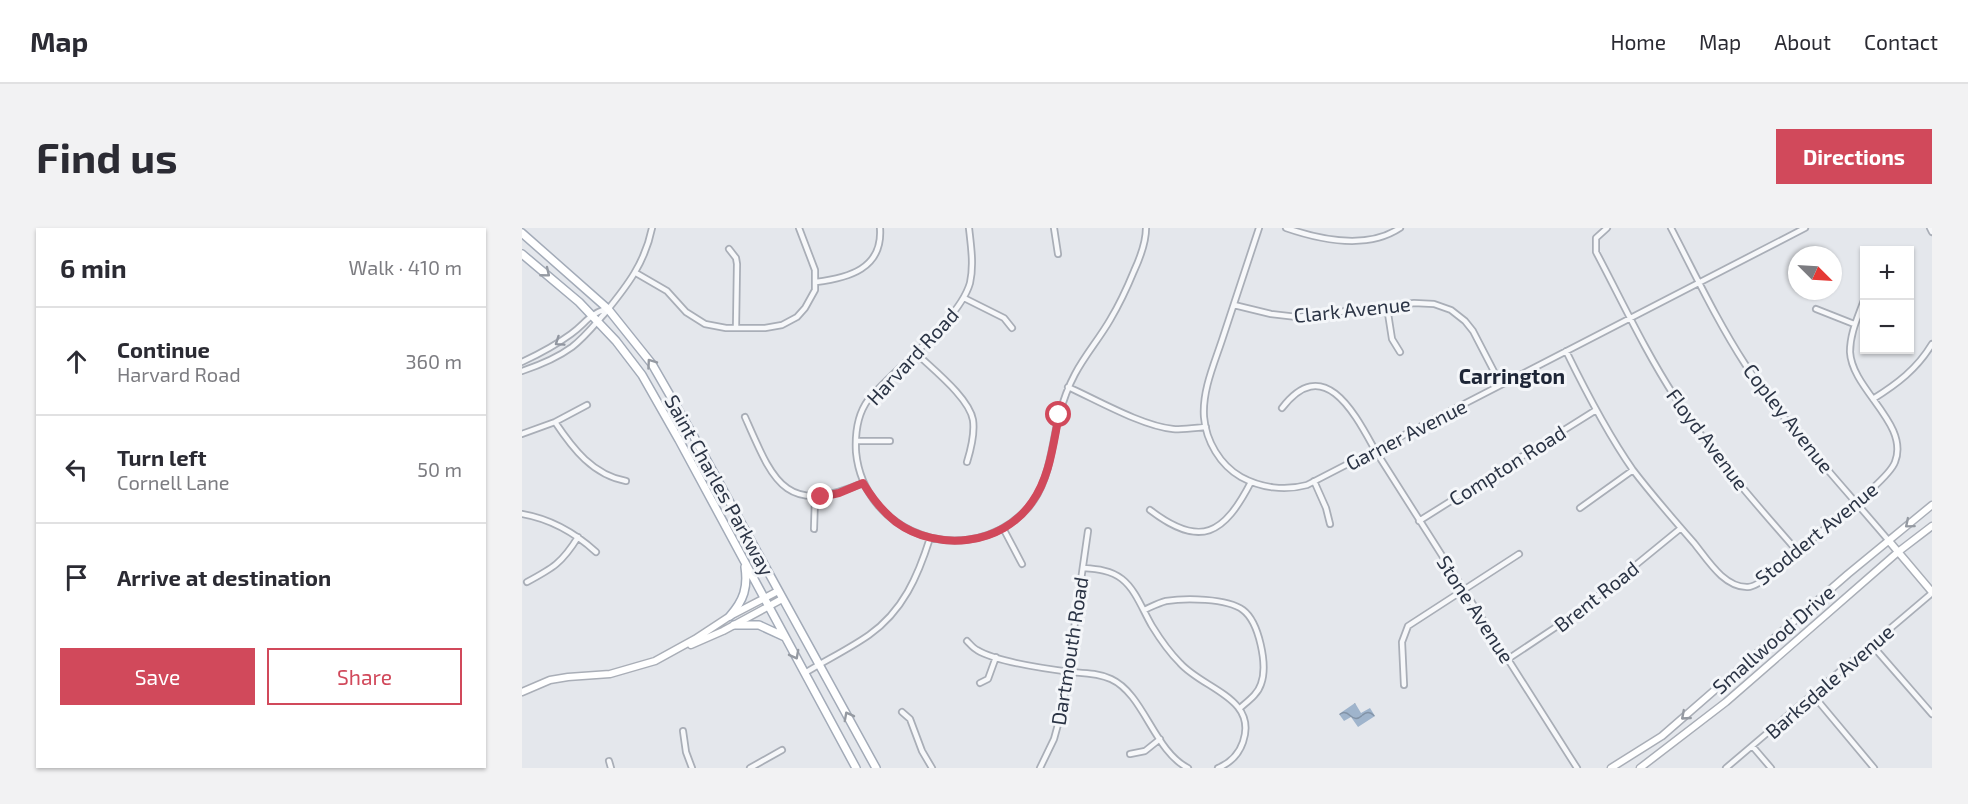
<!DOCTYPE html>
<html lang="en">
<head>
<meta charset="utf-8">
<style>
	body { margin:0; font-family:"Exo 2",sans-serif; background:#f2f2f3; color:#2b2b33 }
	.controls { position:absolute; right:18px; top:18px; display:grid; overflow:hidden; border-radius:0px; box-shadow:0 2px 4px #0004 }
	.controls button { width:54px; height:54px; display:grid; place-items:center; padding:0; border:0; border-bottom:2px solid #e1e1e2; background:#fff; color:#2b2b33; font:30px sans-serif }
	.compass { position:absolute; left:1266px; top:18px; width:54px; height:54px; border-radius:50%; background:#fff; box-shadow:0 2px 4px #0004; rotate:114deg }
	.stop { position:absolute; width:18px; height:18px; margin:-14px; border:4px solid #d1495b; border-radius:50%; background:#fff }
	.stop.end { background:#d1495b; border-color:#fff; box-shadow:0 2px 6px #0008 }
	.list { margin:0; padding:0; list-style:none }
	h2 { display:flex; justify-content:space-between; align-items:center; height:78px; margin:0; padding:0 24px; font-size:26px }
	h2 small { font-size:20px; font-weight:400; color:#7c7c81 }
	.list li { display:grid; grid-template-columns:39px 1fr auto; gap:18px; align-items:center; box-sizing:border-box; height:108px; padding:0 24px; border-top:2px solid #e1e1e2 }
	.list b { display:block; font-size:22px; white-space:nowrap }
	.list p { margin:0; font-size:20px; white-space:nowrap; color:#7c7c81 }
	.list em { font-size:20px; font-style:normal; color:#7c7c81 }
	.actions { display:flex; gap:12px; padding:18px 24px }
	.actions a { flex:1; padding:14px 0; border:2px solid #d1495b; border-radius:0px; text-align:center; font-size:21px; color:#d1495b }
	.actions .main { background:#d1495b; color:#fff }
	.icon { flex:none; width:33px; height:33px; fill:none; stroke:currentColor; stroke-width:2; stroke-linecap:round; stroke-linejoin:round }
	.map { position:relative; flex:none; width:1410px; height:540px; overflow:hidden; border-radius:0px }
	header { display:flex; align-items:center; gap:36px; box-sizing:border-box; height:84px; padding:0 30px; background:#fff; border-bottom:2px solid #e1e1e2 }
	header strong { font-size:28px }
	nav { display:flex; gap:33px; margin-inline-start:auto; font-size:21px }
	.intro { display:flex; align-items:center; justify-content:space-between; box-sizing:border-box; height:144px; padding:0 36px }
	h1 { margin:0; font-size:42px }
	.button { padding:15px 27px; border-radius:0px; background:#d1495b; color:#fff; font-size:21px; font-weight:700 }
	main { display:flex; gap:36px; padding:0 36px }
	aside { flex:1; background:#fff; border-radius:0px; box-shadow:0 2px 4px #0004 }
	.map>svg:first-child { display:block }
	.water { fill:url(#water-waves) }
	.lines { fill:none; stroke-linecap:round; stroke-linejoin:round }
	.street-casing { stroke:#a9aeb7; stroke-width:8 }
	.secondary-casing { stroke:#a9aeb7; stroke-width:9 }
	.primary-casing { stroke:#a3abb8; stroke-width:10 }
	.street { stroke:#f7f8fa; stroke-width:4.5 }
	.secondary { stroke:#fff; stroke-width:6 }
	.primary { stroke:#fff; stroke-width:7 }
	.oneway { stroke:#959aa2 }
	.oneway2 { stroke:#9196a0 }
	.route { stroke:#d1495b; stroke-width:8 }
	.labels { text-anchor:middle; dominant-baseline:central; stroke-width:6; stroke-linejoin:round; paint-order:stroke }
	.street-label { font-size:20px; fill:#2b3445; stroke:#f4f6f9 }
	.neighbourhood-label { font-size:21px; font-weight:bold; fill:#1d2536; stroke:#f4f6f9 }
</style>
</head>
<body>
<header>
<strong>Map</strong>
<nav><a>Home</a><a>Map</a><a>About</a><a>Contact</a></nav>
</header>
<div class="intro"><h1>Find us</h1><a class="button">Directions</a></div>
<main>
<aside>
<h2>6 min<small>Walk · 410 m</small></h2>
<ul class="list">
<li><svg class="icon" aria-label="ahead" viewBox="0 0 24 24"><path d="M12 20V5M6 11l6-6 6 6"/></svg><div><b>Continue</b><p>Harvard Road</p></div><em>360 m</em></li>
<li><svg class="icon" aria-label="left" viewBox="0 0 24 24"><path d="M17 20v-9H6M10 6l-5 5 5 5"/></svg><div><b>Turn left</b><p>Cornell Lane</p></div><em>50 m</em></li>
<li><svg class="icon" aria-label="arrive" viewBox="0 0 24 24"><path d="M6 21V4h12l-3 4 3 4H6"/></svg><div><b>Arrive at destination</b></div></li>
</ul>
<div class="actions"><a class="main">Save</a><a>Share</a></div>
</aside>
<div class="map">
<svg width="1410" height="540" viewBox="0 0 1410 540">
	<defs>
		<pattern id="water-waves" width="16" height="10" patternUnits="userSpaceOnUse" patternTransform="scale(1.5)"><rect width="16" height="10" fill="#9fb4cc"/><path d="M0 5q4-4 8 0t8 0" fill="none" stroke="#8293a7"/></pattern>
	</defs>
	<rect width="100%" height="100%" fill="#e4e7ec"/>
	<path class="water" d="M833 475 839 485 848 480 853 488 836 499 829 489 822 493 817 486Z"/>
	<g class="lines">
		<defs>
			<path id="street" d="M447 0C449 18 452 37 448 55 437 93 373 140 346 172 335 187 333 205 334 224 342 308 447 343 505 281 528 256 529 219 537 188 541 173 546 159 553 146 563 127 577 111 588 92 597 77 605 60 612 43 618 30 624 15 624 0
				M532 0 536 26
				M737 0C725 36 713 73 701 109 693 134 680 162 682 189 684 213 698 237 719 249 739 260 763 263 785 257L1283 0
				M764 0C799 12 845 22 878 0
				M1085 0 1074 10V24C1100 73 1123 123 1153 169 1189 225 1232 274 1276 324
				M1149 0C1173 46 1195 93 1223 136 1265 199 1318 255 1367 313
				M1408 0 1410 4
				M207 21 214 30 215 36 214 100
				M114 45 145 63 164 84 183 96 204 100H243L260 97 275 89 283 80 293 62V42L277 0
				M294 54C326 50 361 41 358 0
				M442 70 482 90 490 100
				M712 77 749 86 775 89 892 75 912 76 929 82 943 93 951 103 979 157
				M865 79 870 111 878 124
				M1294 81 1332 96
				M1044 123C1064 164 1085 205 1111 242 1130 267 1151 291 1172 315 1185 331 1202 360 1226 359 1240 359 1282 319 1294 308 1311 293 1367 251 1373 234 1388 196 1330 162 1328 124 1328 105 1336 89 1342 72
				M393 124C409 140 447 169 451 192 453 206 449 221 445 234
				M0 134C17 126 34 117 49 106 64 95 65 88 83 81
				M0 143C18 137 35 130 50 119 63 109 73 96 83 85 105 58 123 35 130 0
				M546 159C575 172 620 198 651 201 661 202 673 200 684 199
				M1351 171C1375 156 1395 141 1410 116
				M760 180C802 125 833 186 853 222L1055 540
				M223 189C252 255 263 288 341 255
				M33 194C51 221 71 247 104 253
				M0 206 33 194 65 177
				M334 213H368
				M792 253 804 280 808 296
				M1058 280 1111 242
				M628 282C679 321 702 306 729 254
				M0 286C29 291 52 304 74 324
				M897 293 1074 182
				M481 300 500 336
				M292 301 293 270
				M561 340C574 341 589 342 600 351 614 362 621 383 630 398 638 411 647 424 658 435 681 461 736 470 721 514 717 526 708 535 696 540
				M5 354C31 340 40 335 56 309
				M622 382C629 379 636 375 644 373 663 370 705 370 721 382 737 394 746 437 739 456 736 466 726 473 718 480
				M445 413C448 416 451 420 455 422 475 434 525 441 549 444 562 445 576 445 589 451 622 466 632 523 666 540
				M1349 416 1410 486
				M986 431 1055 385 1159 300
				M283 445C304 432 327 421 347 407 381 383 396 348 408 310
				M458 455 466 451 474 429
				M882 457 880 414 886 398 997 326
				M1291 467 1352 540
				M380 484 388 491 400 523 410 540
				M161 503 164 524 170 540
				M1231 519 1249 540
				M608 526 623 523 638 511
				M87 533 89 540
				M228 540 260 522
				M518 540 532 511 541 478 566 303
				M1204 540 1410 365"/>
			<path id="secondary" d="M1367 313 1410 364
				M169 417 201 403 260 371
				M0 464 28 452 46 449 88 446 133 433 173 411 208 388 256 363
				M1089 540 1140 508 1326 346 1410 277
				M1118 540 1204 474 1376 324 1410 298"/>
			<path id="primary" d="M0 5 86 81 130 136 172 209 354 540
				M0 26 57 74 94 113 120 147 157 212 334 540
				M208 388C222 372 226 359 223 339
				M212 397H237L263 409"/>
		</defs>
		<use href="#street" class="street-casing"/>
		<use href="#secondary" class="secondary-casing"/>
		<use href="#primary" class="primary-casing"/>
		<use href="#street" class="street"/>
		<use href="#secondary" class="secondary"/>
		<use href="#primary" class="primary"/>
	</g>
	<defs><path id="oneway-chevron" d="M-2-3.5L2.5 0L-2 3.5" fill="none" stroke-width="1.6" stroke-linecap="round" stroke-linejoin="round" transform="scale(1.5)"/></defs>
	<g class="oneway">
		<use href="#oneway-chevron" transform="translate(24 45) rotate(39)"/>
		<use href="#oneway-chevron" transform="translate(129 135) rotate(-125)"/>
		<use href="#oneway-chevron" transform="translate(1387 296) rotate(140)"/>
		<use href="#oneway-chevron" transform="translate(273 427) rotate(62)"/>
		<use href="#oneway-chevron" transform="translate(326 488) rotate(-118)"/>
		<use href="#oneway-chevron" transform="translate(1163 488) rotate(139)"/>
	</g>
	<use class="oneway2" href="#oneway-chevron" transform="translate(37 114) rotate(146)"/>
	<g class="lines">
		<path class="route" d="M299 269 317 265 341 255C350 270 360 283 374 294 415 324 480 318 510 274 528 249 531 216 537 187"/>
	</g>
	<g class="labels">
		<g class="street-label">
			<text transform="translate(830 81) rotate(-6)">Clark Avenue</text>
			<text transform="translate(390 128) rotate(-47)">Harvard Road</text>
			<text transform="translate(1267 190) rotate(52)">Copley Avenue</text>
			<text transform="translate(884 206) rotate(-27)">Garner Avenue</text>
			<text transform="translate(1186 211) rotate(53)">Floyd Avenue</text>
			<text transform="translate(985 237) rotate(-32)">Compton Road</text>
			<text transform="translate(198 257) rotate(61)">Saint Charles Parkway</text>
			<text transform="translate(1294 305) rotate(-39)">Stoddert Avenue</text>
			<text transform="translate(1074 368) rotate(-38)">Brent Road</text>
			<text transform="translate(954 381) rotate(57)">Stone Avenue</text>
			<text transform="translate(1251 411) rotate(-41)">Smallwood Drive</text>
			<text transform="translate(547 423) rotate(-81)">Dartmouth Road</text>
			<text transform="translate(1307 453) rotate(-41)">Barksdale Avenue</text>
		</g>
		<g class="neighbourhood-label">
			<text x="990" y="147">Carrington</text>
		</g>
	</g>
</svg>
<div class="controls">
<button>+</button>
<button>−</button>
</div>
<svg class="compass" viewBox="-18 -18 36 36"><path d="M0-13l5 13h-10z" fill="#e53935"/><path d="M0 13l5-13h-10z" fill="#7c7c81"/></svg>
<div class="stop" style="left:537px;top:187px"></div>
<div class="stop end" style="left:299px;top:269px"></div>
</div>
</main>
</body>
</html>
